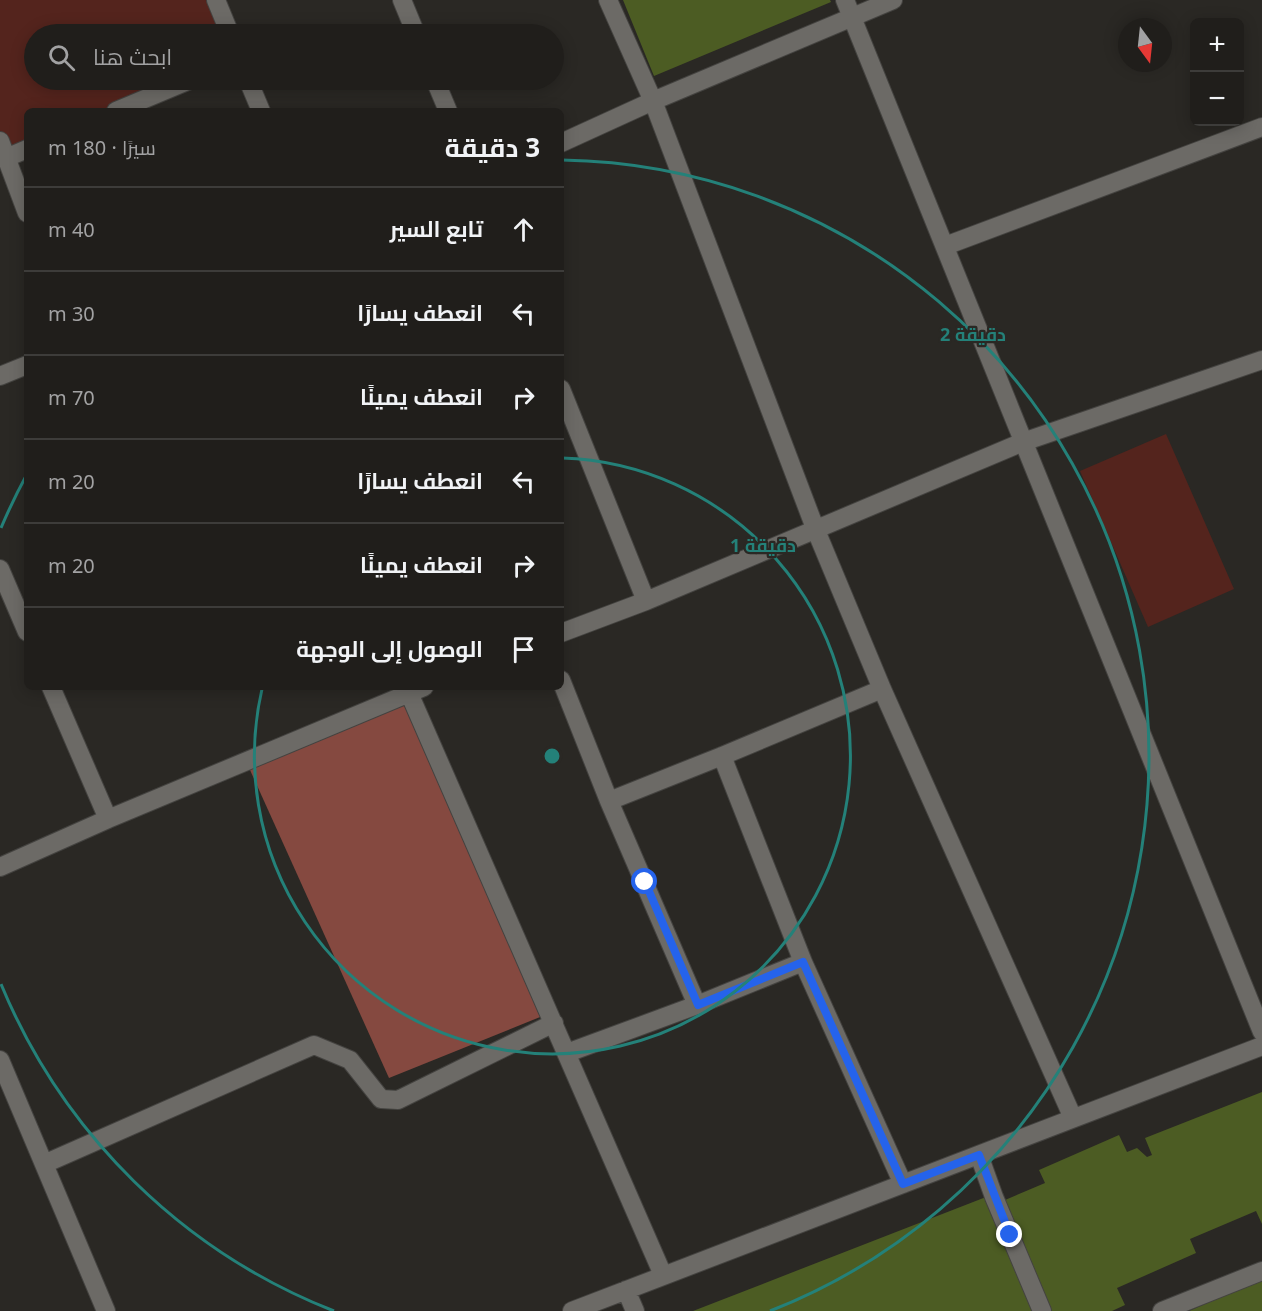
<!DOCTYPE html>
<html lang="ar">
<head>
<meta charset="utf-8">
<style>
	body { margin:0; font-family:"Noto Sans",Cairo,sans-serif; background:#282724; color:#f1f3f6; direction:rtl }
	.controls { position:absolute; right:18px; top:18px; display:grid; overflow:hidden; border-radius:9px; box-shadow:0 3px 15px #0003 }
	.controls button { width:54px; height:54px; display:grid; place-items:center; padding:0; border:0; border-bottom:2px solid #3d3c3a; background:#201e1b; color:#f1f3f6; font:30px sans-serif }
	.compass { position:absolute; left:1118px; top:18px; width:54px; height:54px; border-radius:50%; background:#201e1b; box-shadow:0 3px 15px #0003; rotate:165deg }
	.stop { position:absolute; width:18px; height:18px; margin:-14px; border:4px solid #2563eb; border-radius:50%; background:#fff }
	.stop.end { background:#2563eb; border-color:#fff; box-shadow:0 2px 6px #0008 }
	.list { margin:0; padding:0; list-style:none }
	h2 { display:flex; justify-content:space-between; align-items:center; height:78px; margin:0; padding:0 24px; font-size:26px }
	h2 small { font-size:20px; font-weight:400; color:#a2a2a3 }
	.list li { display:grid; grid-template-columns:39px 1fr auto; gap:18px; align-items:center; box-sizing:border-box; height:84px; padding:0 24px; border-top:2px solid #3d3c3a }
	.list b { display:block; font-size:22px; white-space:nowrap }
	.list em { font-size:20px; font-style:normal; color:#a2a2a3 }
	.icon { flex:none; width:33px; height:33px; fill:none; stroke:currentColor; stroke-width:2; stroke-linecap:round; stroke-linejoin:round }
	.map { position:relative; flex:none; width:1262px; height:1311px; overflow:hidden; direction:ltr }
	.search { position:absolute; background:#201e1b; box-shadow:0 3px 15px #0003; left:24px; top:24px; width:540px; height:66px; display:flex; align-items:center; gap:15px; box-sizing:border-box; padding:0 21px; border-radius:33px; color:#a2a2a3; font-size:22px }
	.panel { position:absolute; background:#201e1b; box-shadow:0 3px 15px #0003; left:24px; top:108px; width:540px; height:582px; border-radius:9px; direction:rtl }
	.map>svg:first-child { display:block }
	.green { fill:#54241d }
	.forest { fill:#854940 }
	.building { fill:#4c5c23 }
	.lines { fill:none; stroke-linecap:round; stroke-linejoin:round }
	.minor-casing { stroke:#444340; stroke-width:20 }
	.minor { stroke:#6c6a66; stroke-width:18 }
	.route { stroke:#2563eb; stroke-width:8 }
	.ring { fill:none; stroke:#248179; stroke-width:3 }
	.centre { fill:#248179; stroke:#2a2824; stroke-width:3 }
	.ring-label { font-size:18px; text-anchor:middle; font-weight:bold; fill:#248179; stroke:#2a2824; stroke-width:4.5; stroke-linejoin:round; paint-order:stroke }
</style>
</head>
<body>
<div class="map">
<svg width="1262" height="1311" viewBox="0 0 1262 1311">
	<rect width="100%" height="100%" fill="#2a2824"/>
	<path class="green" d="M0 0H216L230 34H34V80H190L116 111H27V149L6 158 0 141Z
		M1166 434 1234 589 1148 627 1080 471Z"/>
	<path class="forest" d="M409 693 550 1013 389 1078 246 761Z"/>
	<path class="building" d="M623 0H830L831 2 654 76Z
		M1262 1092V1224L1256 1211 1190 1239 1196 1253 1117 1288 1125 1305 1112 1311H1045L998 1203 1045 1183 1039 1170 1119 1135 1127 1152 1137 1148 1147 1157 1152 1155 1145 1138Z
		M986 1197 1032 1311H693Z
		M1262 1279V1311H1189Z"/>
	<g class="lines">
		<defs>
			<path id="minor" d="M216 0 230 34
				M402 0 416 34
				M608 0 653 101 815 528 882 689 1073 1118
				M845 0 1262 1032
				M248 80 261 111
				M435 80 448 111
				M116 111 190 80
				M0 141 27 213
				M561 143 653 101 893 0
				M6 158 27 149
				M945 246 1262 127
				M0 376 27 365
				M561 389 646 601
				M0 569 27 632
				M561 633 646 601 1023 442 1262 360
				M561 680 609 801 697 1005
				M51 687 108 819
				M409 693 663 1275
				M722 756 803 962 903 1184
				M609 801 722 756 882 689
				M0 867 108 819 424 687
				M567 1053 697 1005 803 962
				M0 1060 106 1311
				M979 1155 994 1197 1042 1311
				M44 1164 314 1045 350 1060 381 1099 398 1100 554 1023
				M626 1290 635 1311
				M572 1311 1262 1046
				M1162 1311 1262 1271"/>
		</defs>
		<use href="#minor" class="minor-casing"/>
		<use href="#minor" class="minor"/>
	</g>
	<g class="lines">
		<path class="route" d="M645 882 698 1005 803 962 903 1184 979 1155 1010 1235"/>
	</g>
	<g class="ring">
		<path d="M562 458A298 298 0 1 1 262 689"/>
		<path d="M334 1311A596 596 0 0 1 1 984M1 528A596 596 0 0 1 26 476M562 160A596 596 0 0 1 770 1311"/>
	</g>
	<circle cx="552" cy="756" r="9" class="centre"/>
	<g class="ring-label">
		<text x="973" y="341">2 دقيقة</text>
		<text x="763" y="552">1 دقيقة</text>
	</g>
</svg>
<div class="controls">
<button>+</button>
<button>−</button>
</div>
<svg class="compass" viewBox="-18 -18 36 36"><path d="M0-13l5 13h-10z" fill="#e53935"/><path d="M0 13l5-13h-10z" fill="#a2a2a3"/></svg>
<div class="stop" style="left:645px;top:882px"></div>
<div class="stop end" style="left:1010px;top:1235px"></div>
<div class="search"><svg class="icon" aria-label="search" viewBox="0 0 24 24"><circle cx="10" cy="10" r="6"/><path d="M15 15l6 6"/></svg>ابحث هنا</div>
<section class="panel">
<h2>3 دقيقة<small>سيرًا · 180 m</small></h2>
<ul class="list">
<li><svg class="icon" aria-label="ahead" viewBox="0 0 24 24"><path d="M12 20V5M6 11l6-6 6 6"/></svg><div><b>تابع السير</b></div><em>40 m</em></li>
<li><svg class="icon" aria-label="left" viewBox="0 0 24 24"><path d="M17 20v-9H6M10 6l-5 5 5 5"/></svg><div><b>انعطف يسارًا</b></div><em>30 m</em></li>
<li><svg class="icon" aria-label="right" viewBox="0 0 24 24"><path d="M7 20v-9h11M14 6l5 5-5 5"/></svg><div><b>انعطف يمينًا</b></div><em>70 m</em></li>
<li><svg class="icon" aria-label="left" viewBox="0 0 24 24"><path d="M17 20v-9H6M10 6l-5 5 5 5"/></svg><div><b>انعطف يسارًا</b></div><em>20 m</em></li>
<li><svg class="icon" aria-label="right" viewBox="0 0 24 24"><path d="M7 20v-9h11M14 6l5 5-5 5"/></svg><div><b>انعطف يمينًا</b></div><em>20 m</em></li>
<li><svg class="icon" aria-label="arrive" viewBox="0 0 24 24"><path d="M6 21V4h12l-3 4 3 4H6"/></svg><div><b>الوصول إلى الوجهة</b></div></li>
</ul>
</section>
</div>
</body>
</html>
